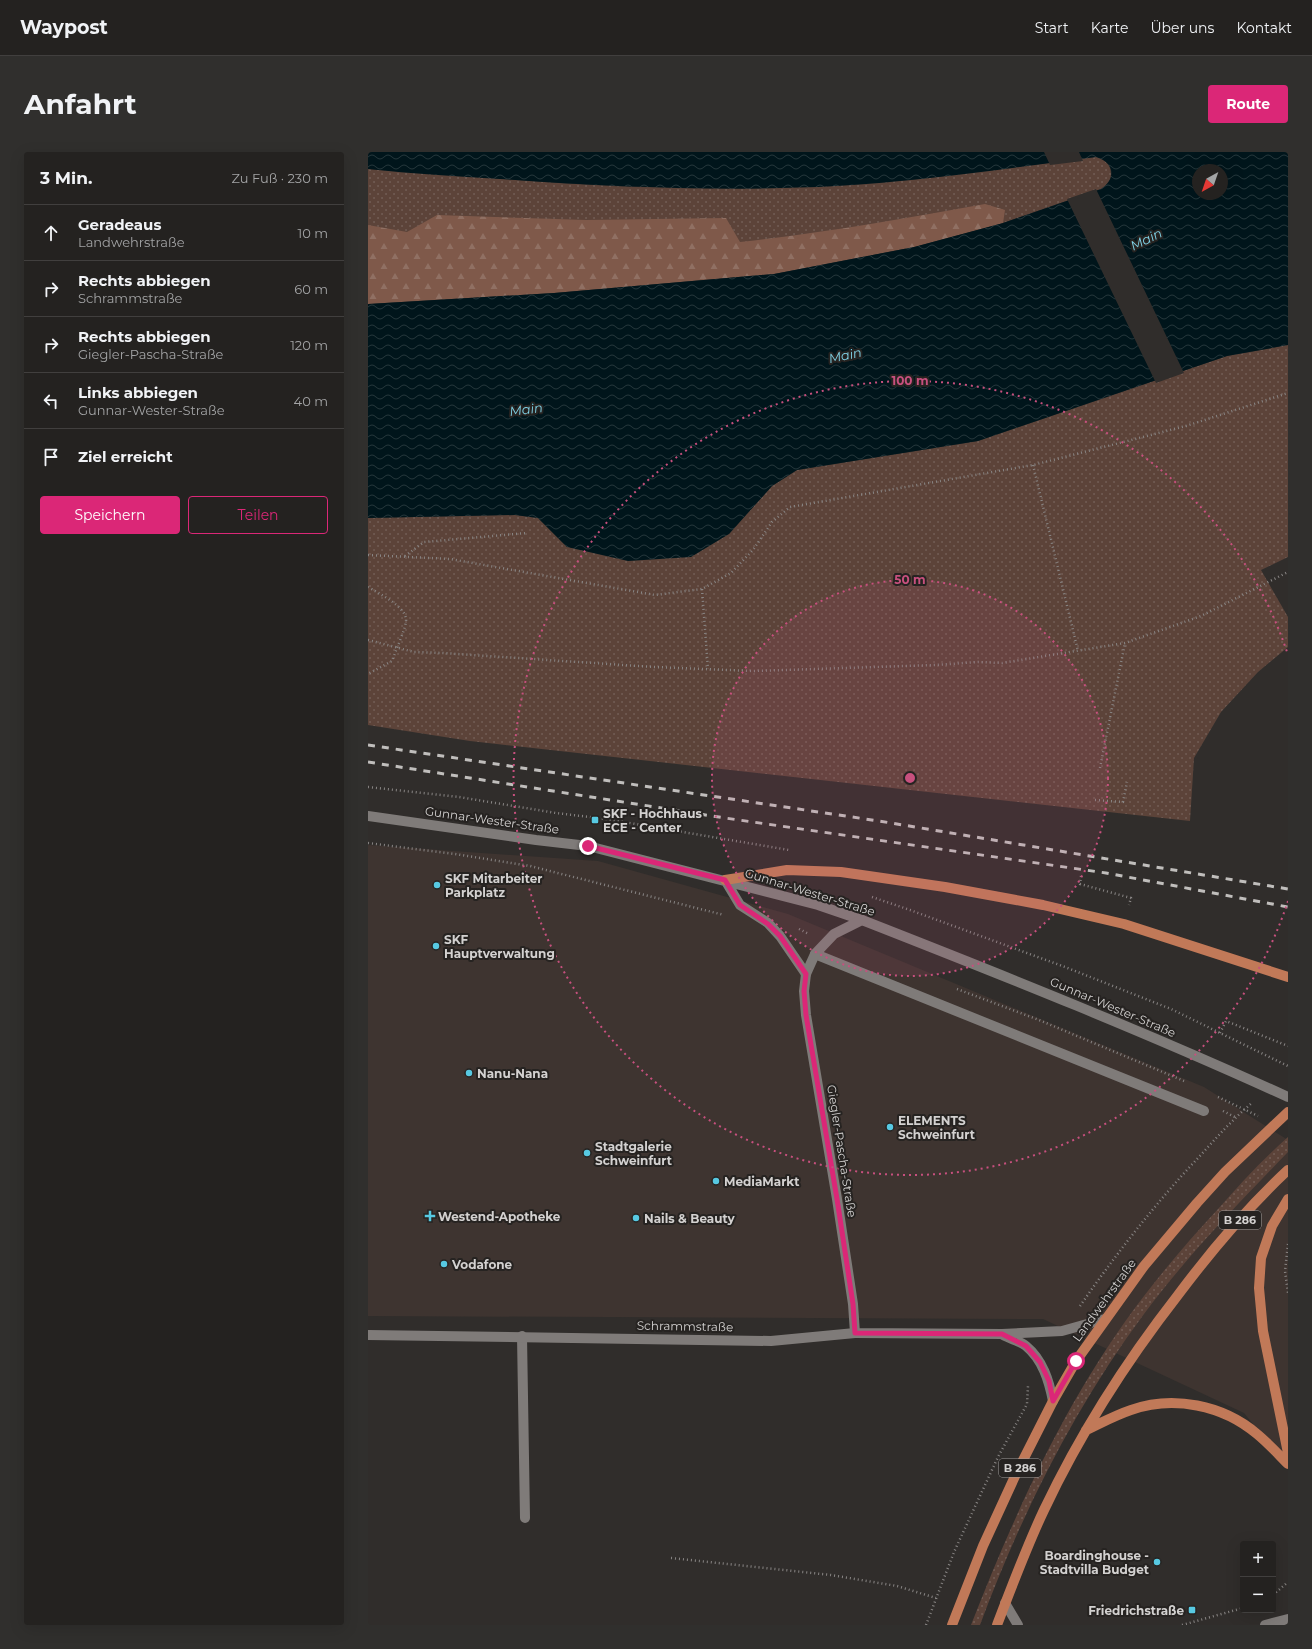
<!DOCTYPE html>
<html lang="de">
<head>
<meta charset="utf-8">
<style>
	body { margin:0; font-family:Montserrat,sans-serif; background:#302f2d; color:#f1f3f6 }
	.controls { position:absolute; right:12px; bottom:12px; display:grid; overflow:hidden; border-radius:4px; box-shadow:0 4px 16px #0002 }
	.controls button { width:36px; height:36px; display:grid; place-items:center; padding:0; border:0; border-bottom:1px solid #413f3e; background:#242220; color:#f1f3f6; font:20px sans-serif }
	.compass { position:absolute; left:824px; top:12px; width:36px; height:36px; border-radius:50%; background:#242220; box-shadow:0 4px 16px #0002; rotate:220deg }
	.stop { position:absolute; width:12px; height:12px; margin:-9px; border:3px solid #db2777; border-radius:50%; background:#fff }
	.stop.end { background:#db2777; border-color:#fff; box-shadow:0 1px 4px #0008 }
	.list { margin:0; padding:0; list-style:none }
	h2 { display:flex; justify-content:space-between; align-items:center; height:52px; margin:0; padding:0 16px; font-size:17px }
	h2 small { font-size:13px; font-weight:400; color:#a3a4a5 }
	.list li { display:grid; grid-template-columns:26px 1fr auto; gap:12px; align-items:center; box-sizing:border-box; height:56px; padding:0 16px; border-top:1px solid #413f3e }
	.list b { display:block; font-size:15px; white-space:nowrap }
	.list p { margin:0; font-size:13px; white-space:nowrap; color:#a3a4a5 }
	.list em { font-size:13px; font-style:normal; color:#a3a4a5 }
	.actions { display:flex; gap:8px; padding:12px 16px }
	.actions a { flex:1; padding:9px 0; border:1px solid #db2777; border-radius:4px; text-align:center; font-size:14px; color:#db2777 }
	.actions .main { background:#db2777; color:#fff }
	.icon { flex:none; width:22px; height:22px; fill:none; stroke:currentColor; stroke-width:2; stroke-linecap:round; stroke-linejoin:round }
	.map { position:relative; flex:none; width:920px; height:1473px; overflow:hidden; border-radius:4px }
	header { display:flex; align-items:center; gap:24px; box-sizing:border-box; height:56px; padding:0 20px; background:#242220; border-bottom:1px solid #413f3e }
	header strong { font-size:19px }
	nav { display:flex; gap:22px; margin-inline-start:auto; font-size:14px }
	.intro { display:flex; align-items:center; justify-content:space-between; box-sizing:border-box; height:96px; padding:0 24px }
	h1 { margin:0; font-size:28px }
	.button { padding:10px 18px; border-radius:4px; background:#db2777; color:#fff; font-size:14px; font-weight:700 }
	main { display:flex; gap:24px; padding:0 24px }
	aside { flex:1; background:#242220; border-radius:4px; box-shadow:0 4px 16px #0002 }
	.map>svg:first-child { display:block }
	.built { fill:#3e3430 }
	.grass { fill:url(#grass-dots) }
	.forest { fill:url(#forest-firs) }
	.water { fill:url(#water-waves); fill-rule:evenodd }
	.pier { fill:#302d2b }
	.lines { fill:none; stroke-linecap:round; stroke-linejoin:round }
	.path { stroke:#898685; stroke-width:2.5; stroke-dasharray:1 3; stroke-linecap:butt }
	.service { stroke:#7f7b79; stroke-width:10 }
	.minor { stroke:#7f7b79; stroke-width:10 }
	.tertiary { stroke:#7f7b79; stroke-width:10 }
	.primary { stroke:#c17958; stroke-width:10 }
	.rail { stroke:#c0bebc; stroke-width:3; stroke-dasharray:7 7; stroke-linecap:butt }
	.route { stroke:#db2777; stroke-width:5 }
	.ring { fill:none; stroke:#c7507e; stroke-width:2; stroke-dasharray:2 4 }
	.poi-dot { fill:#57c9e2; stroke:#262321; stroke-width:1.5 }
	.labels { text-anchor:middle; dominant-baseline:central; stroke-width:4; stroke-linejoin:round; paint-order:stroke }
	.shield { fill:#262321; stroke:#9f9d9c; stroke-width:1 }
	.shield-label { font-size:11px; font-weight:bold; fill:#d3d1d0 }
	.poi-label { font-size:12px; font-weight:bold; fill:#d3d1d0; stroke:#262321; text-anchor:start }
	.street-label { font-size:12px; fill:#d3d1d0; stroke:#262321 }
	.water-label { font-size:13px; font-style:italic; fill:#80d3e7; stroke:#262321 }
	.centre { fill:#c7507e; stroke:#262321; stroke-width:2 }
	.ring-label { font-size:12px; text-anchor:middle; font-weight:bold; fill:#c7507e; stroke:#262321; stroke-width:4; stroke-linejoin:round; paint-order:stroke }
</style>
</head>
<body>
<header>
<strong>Waypost</strong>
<nav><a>Start</a><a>Karte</a><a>Über uns</a><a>Kontakt</a></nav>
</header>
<div class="intro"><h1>Anfahrt</h1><a class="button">Route</a></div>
<main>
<aside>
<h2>3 Min.<small>Zu Fuß · 230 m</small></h2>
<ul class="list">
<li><svg class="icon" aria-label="ahead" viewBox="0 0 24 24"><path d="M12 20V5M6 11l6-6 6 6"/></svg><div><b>Geradeaus</b><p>Landwehrstraße</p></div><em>10 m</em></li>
<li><svg class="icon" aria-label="right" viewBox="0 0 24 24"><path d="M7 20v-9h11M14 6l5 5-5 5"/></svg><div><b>Rechts abbiegen</b><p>Schrammstraße</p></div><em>60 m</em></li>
<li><svg class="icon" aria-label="right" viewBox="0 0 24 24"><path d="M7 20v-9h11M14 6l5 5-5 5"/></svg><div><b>Rechts abbiegen</b><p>Giegler-Pascha-Straße</p></div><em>120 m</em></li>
<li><svg class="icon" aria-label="left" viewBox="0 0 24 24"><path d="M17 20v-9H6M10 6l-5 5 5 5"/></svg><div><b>Links abbiegen</b><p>Gunnar-Wester-Straße</p></div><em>40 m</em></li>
<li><svg class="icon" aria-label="arrive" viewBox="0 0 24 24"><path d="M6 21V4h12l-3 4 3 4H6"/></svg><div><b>Ziel erreicht</b></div></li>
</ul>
<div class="actions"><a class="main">Speichern</a><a>Teilen</a></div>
</aside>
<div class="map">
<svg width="920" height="1473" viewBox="0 0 920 1473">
	<defs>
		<pattern id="grass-dots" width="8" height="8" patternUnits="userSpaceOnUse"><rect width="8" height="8" fill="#5c4339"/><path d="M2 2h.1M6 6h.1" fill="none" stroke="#725d55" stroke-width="1.8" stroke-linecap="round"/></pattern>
		<pattern id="forest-firs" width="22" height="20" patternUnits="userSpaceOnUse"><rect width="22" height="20" fill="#7f594a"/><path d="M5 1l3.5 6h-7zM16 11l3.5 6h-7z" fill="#907063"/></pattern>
		<pattern id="water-waves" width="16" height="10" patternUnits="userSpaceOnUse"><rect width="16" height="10" fill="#00151b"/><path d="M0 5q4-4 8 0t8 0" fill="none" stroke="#24363b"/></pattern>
	</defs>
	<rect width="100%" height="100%" fill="#302d2b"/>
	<path class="built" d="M0 693 230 709 420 762 836 935 920 988V1315L876 1261 675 1167 0 1164Z"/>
	<path class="grass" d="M728 5C741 9 745 16 742 30L733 37 635 71 546 95 0 152V17L190 31 262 35 409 36 543 28Z
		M920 193V405L893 418 920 465V495L890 520 853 560 826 606 822 669 102 589 0 573V366L147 363 170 366 199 395 361 382 404 334 429 318 610 289 859 204Z
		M920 985V1000C870 1052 819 1104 776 1162 706 1256 653 1363 612 1473H603C648 1358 700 1243 776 1144 799 1114 824 1085 850 1057 872 1032 895 1007 920 985Z"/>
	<path class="forest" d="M617 52 637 58 635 71 546 95 406 122 186 141 0 152V73L39 80 69 63 218 68 358 66 372 90C454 81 535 67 617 52Z"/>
	<path class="water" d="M0 0H920V193L859 204 610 289 429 318 404 334 361 382 323 405 260 409 199 395 170 366 147 363 0 366V152L186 141 406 122 546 95 635 71 733 37C749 26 746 10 728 5 642 16 556 29 469 34 356 40 244 35 132 27 88 24 44 22 0 17ZM830 18H854V42H830Z"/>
	<path class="pier" d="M676 0H711L715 9 682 13Z
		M728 37 816 221 788 231 699 47Z"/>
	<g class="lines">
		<path class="path" d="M665 313 710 499
			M0 403 82 407 287 443 334 437 363 421 385 398 404 370 422 355 665 313 818 274 920 241
			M37 404 56 390 159 381
			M0 435C10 441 37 454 38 467 39 474 27 500 24 509L0 522
			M334 437 340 517
			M0 488 46 500 74 501 286 515 385 519 568 513 610 510 634 511 757 491 833 464 920 420
			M732 616 757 491
			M0 635 91 645 188 661 238 667 421 698
			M727 648 755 650 759 630
			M0 691 87 702 162 714 356 763
			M713 724 712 732 763 746 761 753
			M504 745 542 758 697 815 803 857 920 914
			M431 777 441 782
			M589 837 671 868 816 929
			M852 881 858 869 920 894
			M850 945 890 964
			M855 959 867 965
			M920 1092 917 1119 920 1141
			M712 1154C748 1102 787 1052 830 1006 848 986 865 967 885 950
			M303 1406 463 1423 529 1434 568 1446
			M905 1443 920 1430
			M558 1473 586 1400 630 1305 659 1252 660 1234
			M814 1473 875 1456"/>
		<path class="service" d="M447 802 836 959
			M154 1184 157 1366"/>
		<path class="minor" d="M0 664 168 688 220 694 450 753 494 768
			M357 728 372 753 400 771 412 784 438 822
			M0 1183 403 1189 487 1181"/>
		<path class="tertiary" d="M737 1167 694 1179 634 1182 487 1181 485 1152 469 1047 438 863 436 839 438 822 447 802 466 782 494 768C637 824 780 881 920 945
			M635 1183C642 1187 652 1189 658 1194 675 1208 681 1229 685 1249
			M637 1451 650 1473
			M897 1473 920 1467"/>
		<path class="primary" d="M357 728 419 718 473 720 577 735 675 753 756 772 920 825
			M920 1047 904 1074 893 1106 891 1136 895 1179 920 1301
			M718 1278C733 1271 748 1263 763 1258 805 1243 855 1253 889 1282 900 1291 910 1302 920 1312
			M584 1473 615 1394 648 1322 685 1249 708 1209 776 1114 829 1051 857 1020 920 960
			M629 1473C644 1434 658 1396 676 1358 713 1280 757 1211 810 1143 843 1099 879 1056 920 1018"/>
		<path class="rail" d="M0 593 511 669 920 737
			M0 610 357 666 738 721 920 755"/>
	</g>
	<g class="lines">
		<path class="route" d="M220 694 357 728 372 753 400 772 412 784 438 822 436 839 438 863 469 1047 485 1152 487 1181 634 1182 658 1194 672 1210 681 1229 685 1249 708 1209"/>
	</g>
	<circle cx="542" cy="626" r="198" fill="#c7507e" fill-opacity=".12"/>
	<g class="ring">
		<circle cx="542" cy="626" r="198"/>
		<path d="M920 749A397 397 0 1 1 920 503"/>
	</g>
	<g class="poi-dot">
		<rect x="223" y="664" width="8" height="8" rx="2"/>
		<circle cx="69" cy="733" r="4"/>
		<circle cx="68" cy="794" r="4"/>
		<circle cx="101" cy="921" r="4"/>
		<circle cx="522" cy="975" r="4"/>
		<circle cx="219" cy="1001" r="4"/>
		<circle cx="348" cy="1029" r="4"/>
		<path d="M60 1058h4v4h4v4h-4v4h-4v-4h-4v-4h4z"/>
		<circle cx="268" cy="1066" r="4"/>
		<circle cx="76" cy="1112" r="4"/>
		<circle cx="789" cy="1410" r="4"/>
		<rect x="820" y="1454" width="8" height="8" rx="2"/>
	</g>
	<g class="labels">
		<g class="shield">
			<rect x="851" y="1059" width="42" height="18" rx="3"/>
			<rect x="631" y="1307" width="42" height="18" rx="3"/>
		</g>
		<g class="shield-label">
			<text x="872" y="1068">B 286</text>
			<text x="652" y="1316">B 286</text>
		</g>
		<g class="poi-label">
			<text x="235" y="661">SKF - Hochhaus<tspan x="235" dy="14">ECE - Center</tspan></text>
			<text x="77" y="726">SKF Mitarbeiter<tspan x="77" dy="14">Parkplatz</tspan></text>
			<text x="76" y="787">SKF<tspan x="76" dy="14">Hauptverwaltung</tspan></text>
			<text x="109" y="921">Nanu-Nana</text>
			<text x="530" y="968">ELEMENTS<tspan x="530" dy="14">Schweinfurt</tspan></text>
			<text x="227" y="994">Stadtgalerie<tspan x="227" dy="14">Schweinfurt</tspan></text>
			<text x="356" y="1029">MediaMarkt</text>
			<text x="70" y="1064">Westend-Apotheke</text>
			<text x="276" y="1066">Nails &amp; Beauty</text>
			<text x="84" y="1112">Vodafone</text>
			<text x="781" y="1403" text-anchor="end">Boardinghouse -<tspan x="781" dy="14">Stadtvilla Budget</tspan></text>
			<text x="816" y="1458" text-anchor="end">Friedrichstraße</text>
		</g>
		<g class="street-label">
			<text transform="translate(124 668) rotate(8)">Gunnar-Wester-Straße</text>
			<text transform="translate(442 740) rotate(17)">Gunnar-Wester-Straße</text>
			<text transform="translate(745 855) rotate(23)">Gunnar-Wester-Straße</text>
			<text transform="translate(474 999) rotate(81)">Giegler-Pascha-Straße</text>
			<text transform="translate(736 1148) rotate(-54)">Landwehrstraße</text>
			<text transform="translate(317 1174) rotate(1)">Schrammstraße</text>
		</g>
		<g class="water-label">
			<text transform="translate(778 87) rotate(-26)">Main</text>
			<text transform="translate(477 203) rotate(-12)">Main</text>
			<text transform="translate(158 257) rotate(-7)">Main</text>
		</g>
	</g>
	<circle cx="542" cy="626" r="6" class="centre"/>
	<g class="ring-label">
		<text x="542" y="233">100 m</text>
		<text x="542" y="432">50 m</text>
	</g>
</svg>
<div class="controls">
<button>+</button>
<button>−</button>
</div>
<svg class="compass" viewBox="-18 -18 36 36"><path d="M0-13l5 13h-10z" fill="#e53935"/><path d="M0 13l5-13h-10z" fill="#a3a4a5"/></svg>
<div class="stop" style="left:708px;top:1209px"></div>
<div class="stop end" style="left:220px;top:694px"></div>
</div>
</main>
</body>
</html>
